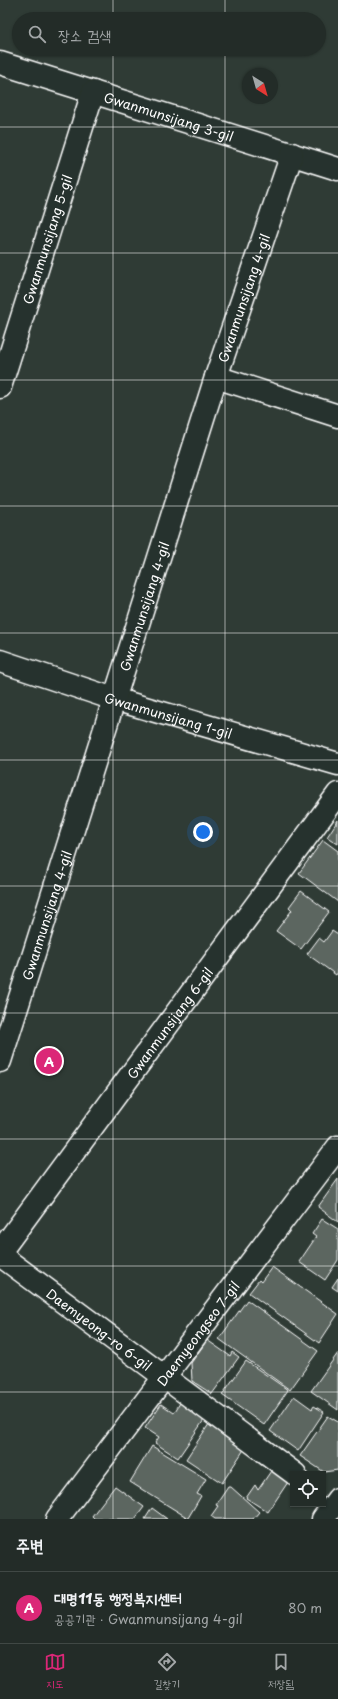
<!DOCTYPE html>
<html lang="ko">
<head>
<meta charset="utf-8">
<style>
	body { margin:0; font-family:"Playpen Sans","Poor Story",sans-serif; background:#2b3430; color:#f1f3f6 }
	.controls { position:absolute; right:12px; bottom:12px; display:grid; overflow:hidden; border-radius:0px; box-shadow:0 1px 3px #0004 }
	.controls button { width:36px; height:36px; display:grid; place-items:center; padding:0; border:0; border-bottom:1px solid #404845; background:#232c28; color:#f1f3f6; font:20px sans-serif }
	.compass { position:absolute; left:242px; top:68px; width:36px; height:36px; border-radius:50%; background:#232c28; box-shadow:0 1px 3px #0004; rotate:143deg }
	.you { position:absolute; left:203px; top:832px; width:14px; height:14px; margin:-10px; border:3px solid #fff; border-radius:50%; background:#1a73e8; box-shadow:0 0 0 6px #1a73e833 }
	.badge { display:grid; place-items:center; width:26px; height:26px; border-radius:50%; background:#db2777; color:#fff; font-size:13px; font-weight:700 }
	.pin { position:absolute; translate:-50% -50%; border:2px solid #fff; box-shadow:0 1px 4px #0006 }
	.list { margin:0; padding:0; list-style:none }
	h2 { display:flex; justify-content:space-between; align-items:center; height:52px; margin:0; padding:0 16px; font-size:17px }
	h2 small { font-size:13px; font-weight:400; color:#a3a7a8 }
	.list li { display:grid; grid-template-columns:26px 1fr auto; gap:12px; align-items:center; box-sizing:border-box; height:72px; padding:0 16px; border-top:1px solid #404845 }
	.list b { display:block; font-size:15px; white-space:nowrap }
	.list p { margin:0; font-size:13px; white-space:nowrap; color:#a3a7a8 }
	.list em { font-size:13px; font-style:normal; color:#a3a7a8 }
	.icon { flex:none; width:22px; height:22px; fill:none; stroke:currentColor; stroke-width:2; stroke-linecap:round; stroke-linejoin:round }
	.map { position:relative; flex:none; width:338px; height:1519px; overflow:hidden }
	.search { position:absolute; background:#232c28; box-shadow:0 1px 3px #0004; left:12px; right:12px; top:12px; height:44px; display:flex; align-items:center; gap:10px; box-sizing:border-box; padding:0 14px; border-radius:22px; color:#a3a7a8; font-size:15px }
	.sheet { height:124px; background:#232c28 }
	nav { display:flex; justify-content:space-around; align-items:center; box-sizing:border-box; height:56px; border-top:1px solid #404845; background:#232c28; font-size:11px; color:#a3a7a8 }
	nav a { display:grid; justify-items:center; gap:2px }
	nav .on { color:#db2777 }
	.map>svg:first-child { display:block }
	.building { fill:#5b6661; stroke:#fff }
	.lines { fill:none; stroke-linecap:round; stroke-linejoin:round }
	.street-casing { stroke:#fff; stroke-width:25 }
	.street { stroke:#26332d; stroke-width:22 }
	.grid { fill:none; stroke:#fff; stroke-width:1; stroke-opacity:0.55 }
	.labels { text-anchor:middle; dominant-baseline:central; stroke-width:3; stroke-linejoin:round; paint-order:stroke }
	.street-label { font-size:13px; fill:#fff; stroke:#26332d }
</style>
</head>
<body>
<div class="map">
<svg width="338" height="1519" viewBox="0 0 338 1519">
	<rect width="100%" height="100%" fill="#2f3b35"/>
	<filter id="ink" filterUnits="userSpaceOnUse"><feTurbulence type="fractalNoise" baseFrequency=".025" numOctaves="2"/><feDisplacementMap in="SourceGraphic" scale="8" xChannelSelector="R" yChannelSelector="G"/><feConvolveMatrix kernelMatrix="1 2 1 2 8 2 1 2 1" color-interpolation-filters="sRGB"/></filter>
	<g filter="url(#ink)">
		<path class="building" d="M338 820V844L327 837Z
			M323 840 338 851V902L299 873Z
			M301 891 329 912 301 949 276 931 292 910 289 907Z
			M332 931 338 935V972L336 975 307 954 319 938 324 942Z
			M338 1179V1222L318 1207Z
			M322 1219 338 1229V1260L325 1280 299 1262 316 1237 312 1234Z
			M272 1267 338 1314 319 1343 249 1293 259 1280 261 1282Z
			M338 1278V1291L332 1287Z
			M247 1300 318 1351 290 1390 219 1339Z
			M207 1340 230 1356 232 1352 239 1357 212 1394 192 1381 191 1363Z
			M338 1353V1410L311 1391Z
			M246 1361 288 1390 264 1425 222 1395Z
			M294 1396 312 1409 314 1406 324 1412 298 1451 270 1431Z
			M180 1403H186L206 1417 178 1458 155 1443 159 1437 145 1428 161 1404 174 1413Z
			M328 1416 338 1422V1470L324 1472 300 1456Z
			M211 1421 247 1445 222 1483 186 1459Z
			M152 1446 206 1479 197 1494 201 1496 188 1518 130 1482Z
			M273 1468 290 1479 268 1512 246 1498 255 1485 258 1490Z
			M115 1486 144 1507 135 1519H95L92 1516Z
			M228 1487H231L259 1512 253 1519H215L211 1516 218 1506 216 1505Z
			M152 1508 167 1519H145Z"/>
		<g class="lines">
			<defs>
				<g id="street">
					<path id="s1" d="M0 63 338 169"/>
					<path d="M216 377 338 416"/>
					<path id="s2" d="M0 387 93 92"/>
					<path id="s3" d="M0 661 114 699 338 764"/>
					<path id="s4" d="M0 1061 216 377 292 154"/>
					<path id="s5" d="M0 1252 338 794"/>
					<path id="s6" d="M0 1255 295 1474"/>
					<path id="s7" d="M57 1519 338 1147"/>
					<path d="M323 1519 338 1499"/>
				</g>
			</defs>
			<use href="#street" class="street-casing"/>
			<use href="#street" class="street"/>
		</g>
	</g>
	<path class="grid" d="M113 0V19M225 0V19M113 49V1519M225 49V1519M0 127H338M0 253H338M0 380H338M0 506H338M0 633H338M0 760H338M0 886H338M0 1013H338M0 1139H338M0 1266H338M0 1392H338"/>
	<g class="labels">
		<g class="street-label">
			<text stroke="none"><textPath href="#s1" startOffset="177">Gwanmunsijang 3-gil</textPath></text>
			<text stroke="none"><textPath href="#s2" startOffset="155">Gwanmunsijang 5-gil</textPath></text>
			<text stroke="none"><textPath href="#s4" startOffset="801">Gwanmunsijang 4-gil</textPath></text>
			<text stroke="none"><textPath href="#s4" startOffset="477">Gwanmunsijang 4-gil</textPath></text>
			<text stroke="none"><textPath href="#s3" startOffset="177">Gwanmunsijang 1-gil</textPath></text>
			<text stroke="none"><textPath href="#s4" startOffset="153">Gwanmunsijang 4-gil</textPath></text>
			<text stroke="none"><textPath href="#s5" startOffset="285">Gwanmunsijang 6-gil</textPath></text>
			<text stroke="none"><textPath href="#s6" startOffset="124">Daemyeong-ro 6-gil</textPath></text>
			<text stroke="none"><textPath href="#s7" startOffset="233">Daemyeongseo 7-gil</textPath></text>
		</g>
	</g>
</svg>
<div class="controls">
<button><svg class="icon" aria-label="locate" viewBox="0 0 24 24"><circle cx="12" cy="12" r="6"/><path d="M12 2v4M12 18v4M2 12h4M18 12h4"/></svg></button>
</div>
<svg class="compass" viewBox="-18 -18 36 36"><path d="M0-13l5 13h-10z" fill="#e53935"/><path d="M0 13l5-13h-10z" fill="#a3a7a8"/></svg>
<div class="you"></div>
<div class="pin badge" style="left:49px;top:1061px">A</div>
<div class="search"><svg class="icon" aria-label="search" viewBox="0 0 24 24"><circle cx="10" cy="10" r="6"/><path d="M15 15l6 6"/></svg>장소 검색</div>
</div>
<section class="sheet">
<h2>주변<small></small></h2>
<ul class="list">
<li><span class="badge">A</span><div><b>대명11동 행정복지센터</b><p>공공기관 · Gwanmunsijang 4-gil</p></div><em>80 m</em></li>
</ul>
</section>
<nav>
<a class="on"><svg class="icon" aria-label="map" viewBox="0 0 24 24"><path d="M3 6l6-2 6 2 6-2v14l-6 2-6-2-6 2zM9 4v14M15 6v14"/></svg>지도</a>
<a><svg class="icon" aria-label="directions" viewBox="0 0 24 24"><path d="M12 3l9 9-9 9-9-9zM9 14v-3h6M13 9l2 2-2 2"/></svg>길찾기</a>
<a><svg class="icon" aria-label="saved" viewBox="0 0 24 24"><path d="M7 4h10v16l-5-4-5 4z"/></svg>저장됨</a>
</nav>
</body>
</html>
